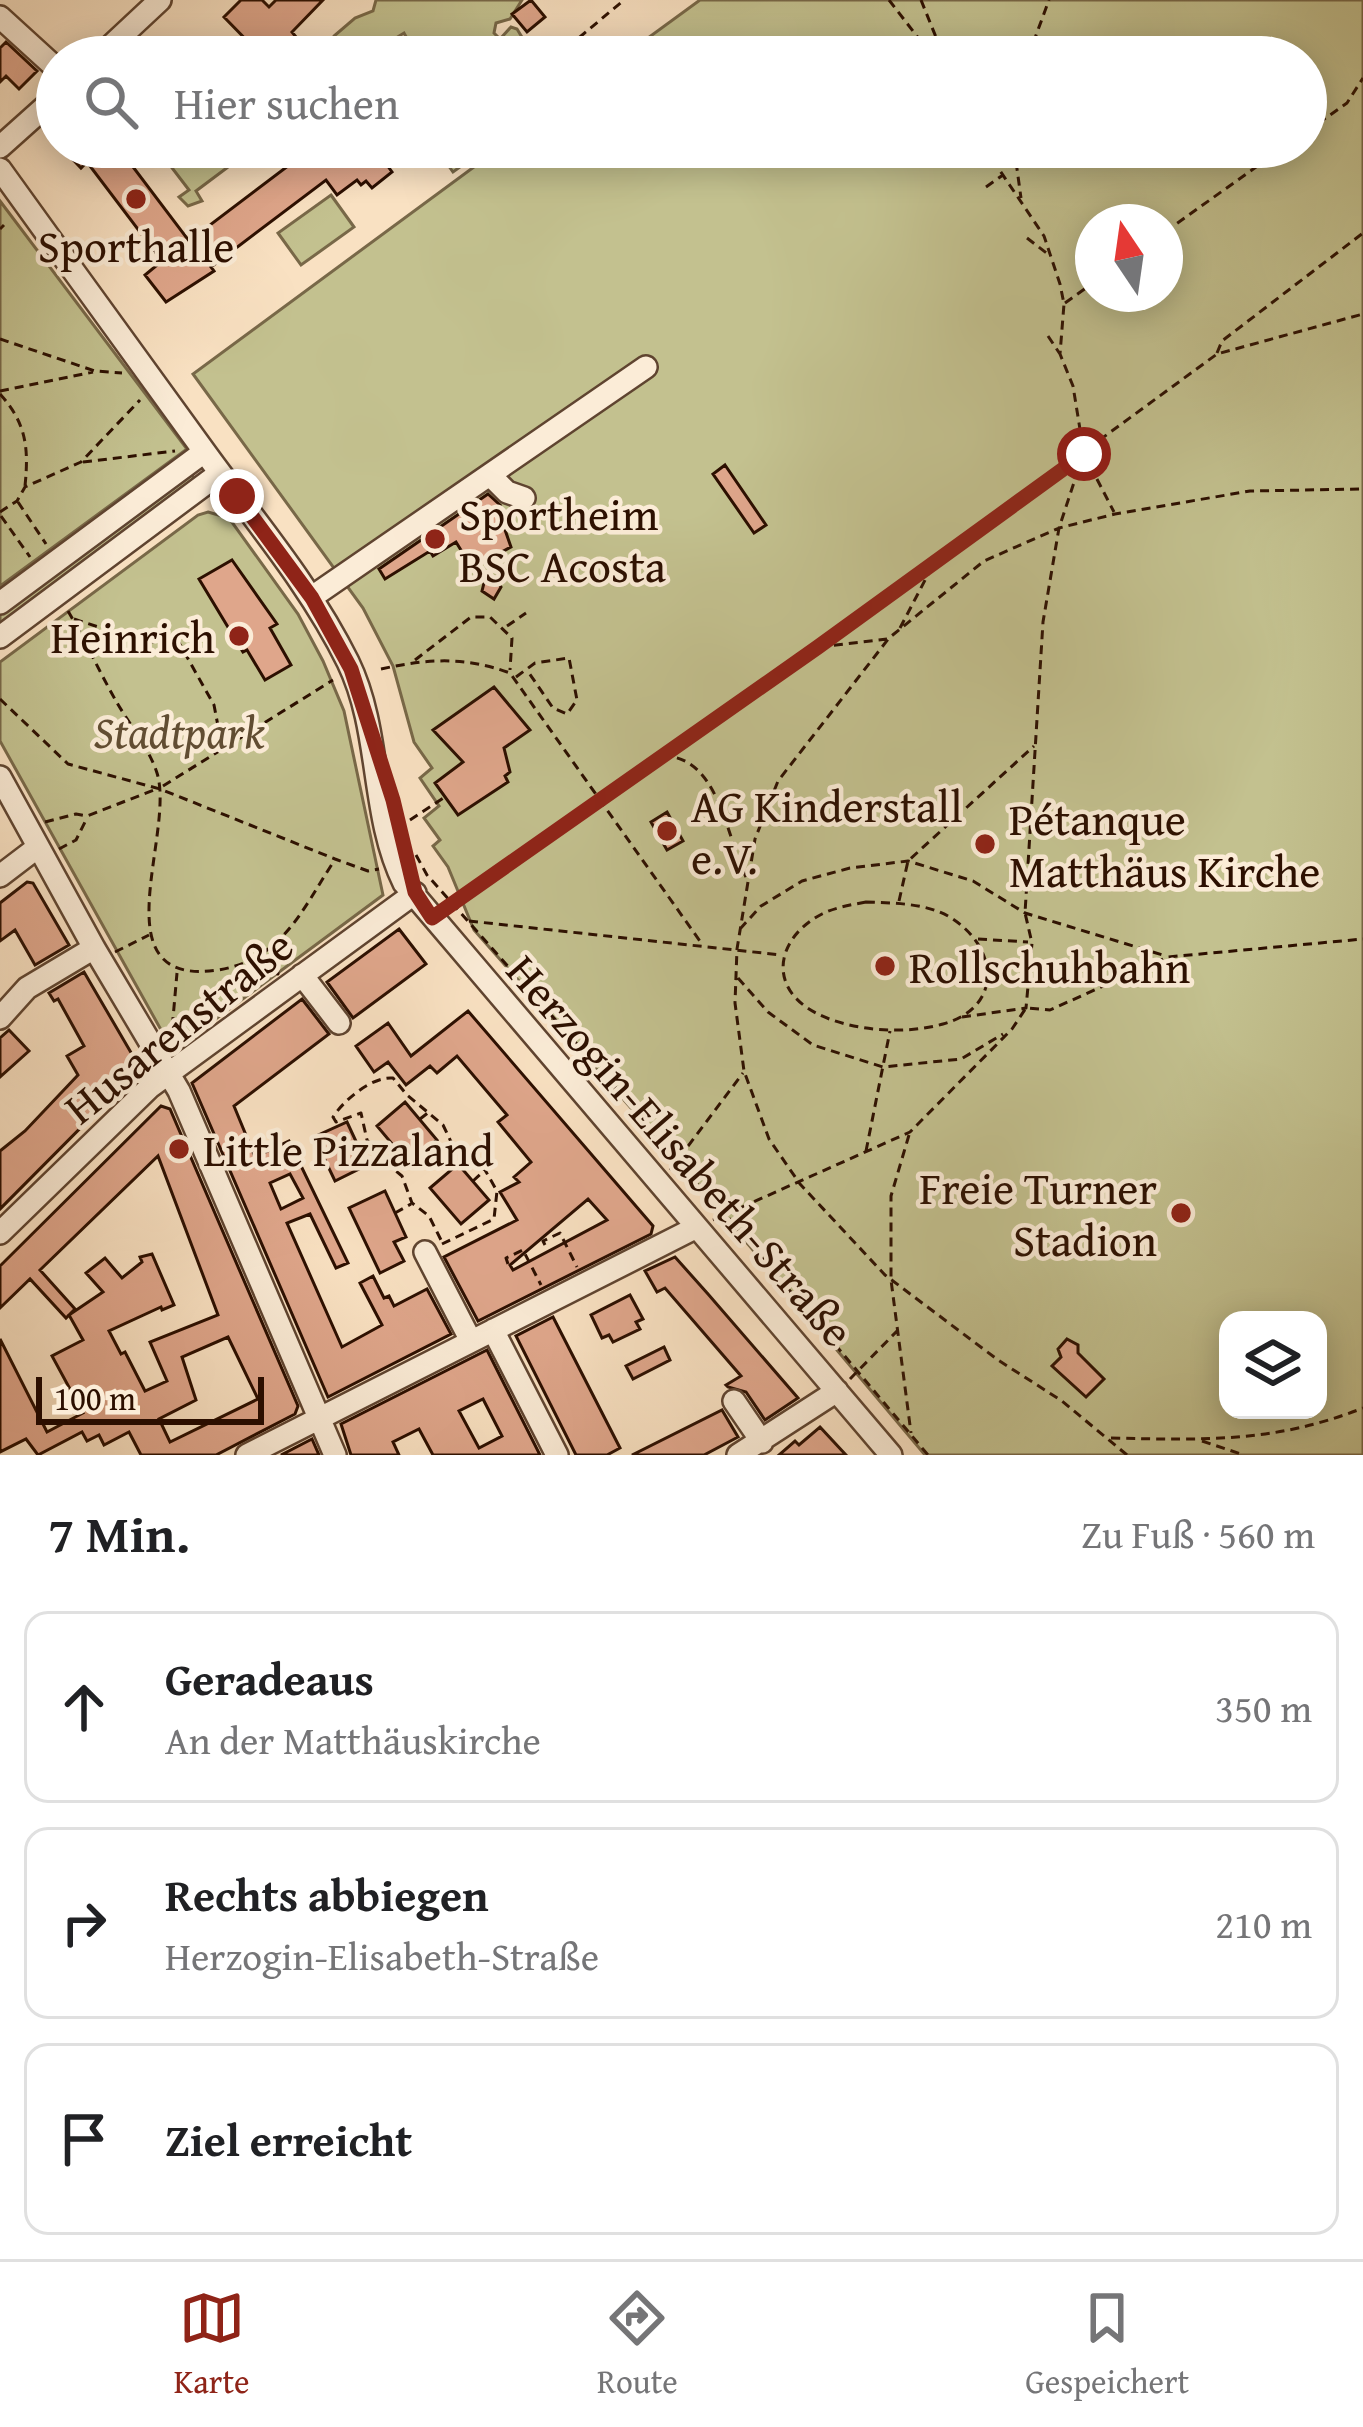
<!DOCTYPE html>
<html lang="de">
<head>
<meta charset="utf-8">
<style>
	body { margin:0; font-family:"Gentium Book Plus",serif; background:#f2f2f2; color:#202124 }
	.controls { position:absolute; right:36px; bottom:36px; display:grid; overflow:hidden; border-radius:24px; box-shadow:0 6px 30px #0003 }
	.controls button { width:108px; height:108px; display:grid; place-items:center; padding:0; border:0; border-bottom:3px solid #e0e0e0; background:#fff; color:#202124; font:60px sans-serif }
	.compass { position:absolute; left:1075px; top:204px; width:108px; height:108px; border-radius:50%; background:#fff; box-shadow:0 6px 30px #0003; rotate:347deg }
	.scale { position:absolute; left:36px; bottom:30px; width:228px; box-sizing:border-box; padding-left:12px; border:6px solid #2c0f00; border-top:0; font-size:33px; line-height:42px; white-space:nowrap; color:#2c0f00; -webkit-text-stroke:9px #fbecd7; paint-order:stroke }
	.stop { position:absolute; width:36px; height:36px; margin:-27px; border:9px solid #8f2418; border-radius:50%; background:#fff }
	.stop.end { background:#8f2418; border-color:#fff; box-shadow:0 3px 12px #0008 }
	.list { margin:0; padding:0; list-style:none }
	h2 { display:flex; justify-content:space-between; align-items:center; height:156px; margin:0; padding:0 48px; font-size:51px }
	h2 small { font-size:39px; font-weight:400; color:#757577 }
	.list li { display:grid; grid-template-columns:78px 1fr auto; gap:36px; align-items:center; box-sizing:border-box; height:192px; margin:0 24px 24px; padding:0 24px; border:3px solid #e0e0e0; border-radius:24px }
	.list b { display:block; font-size:45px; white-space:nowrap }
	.list p { margin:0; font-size:39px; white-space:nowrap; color:#757577 }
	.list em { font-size:39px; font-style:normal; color:#757577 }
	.icon { flex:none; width:66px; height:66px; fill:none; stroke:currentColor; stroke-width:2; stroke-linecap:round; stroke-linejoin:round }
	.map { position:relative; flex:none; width:1363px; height:1455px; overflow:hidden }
	.search { position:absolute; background:#fff; box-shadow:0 6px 30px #0003; left:36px; right:36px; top:36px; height:132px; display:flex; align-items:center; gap:30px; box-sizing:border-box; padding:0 42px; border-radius:66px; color:#757577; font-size:45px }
	.sheet { height:804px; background:#fff }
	nav { display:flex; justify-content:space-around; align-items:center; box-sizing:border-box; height:168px; border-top:3px solid #e0e0e0; background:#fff; font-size:33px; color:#757577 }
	nav a { display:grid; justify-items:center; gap:6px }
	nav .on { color:#8f2418 }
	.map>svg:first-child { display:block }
	.green { fill:#c3c18f; stroke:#786848; stroke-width:3; fill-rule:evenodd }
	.building { fill:#dfa68b; stroke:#2c0f00; stroke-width:3; fill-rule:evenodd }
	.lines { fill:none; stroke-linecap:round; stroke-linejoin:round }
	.minor-casing { stroke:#5f4430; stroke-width:26 }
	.path { stroke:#2c0f00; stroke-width:3; stroke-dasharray:9 6; stroke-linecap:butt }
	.minor { stroke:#fbecd7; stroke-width:21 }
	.route { stroke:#8f2418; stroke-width:15 }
	.poi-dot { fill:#8f2418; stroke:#fbecd7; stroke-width:4.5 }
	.labels { text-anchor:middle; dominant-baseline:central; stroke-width:9; stroke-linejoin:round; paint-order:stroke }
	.poi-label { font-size:45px; fill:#2c0f00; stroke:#fbecd7; text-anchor:start }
	.park-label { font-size:45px; font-style:italic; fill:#614d32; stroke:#fbecd7 }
	.street-label { font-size:45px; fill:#2c0f00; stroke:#fbecd7 }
</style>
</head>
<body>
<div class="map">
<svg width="1363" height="1455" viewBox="0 0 1363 1455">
	<rect width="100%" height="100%" fill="#f9e1c2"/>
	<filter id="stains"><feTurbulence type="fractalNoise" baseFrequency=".00167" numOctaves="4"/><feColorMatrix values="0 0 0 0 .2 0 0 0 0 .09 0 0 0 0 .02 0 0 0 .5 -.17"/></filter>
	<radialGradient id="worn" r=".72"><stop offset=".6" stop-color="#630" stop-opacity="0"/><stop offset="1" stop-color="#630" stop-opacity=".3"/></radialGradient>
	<path class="green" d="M376 0H522L510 19 496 23 494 33 500 39 511 27 517 29 534 57H477L475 53 472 57H424L417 56 404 33 391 41 385 55 379 57H331L334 36 355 18 373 11Z
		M700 0H1363V1455H925L690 1175 474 930 448 867 433 846 440 840 424 818 439 806 420 778 432 768 414 742 393 666 363 608 193 374 501 147H1306V57H630L641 43ZM1093 222H1165V294H1093ZM1228 1320H1318V1410H1228Z
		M156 147H267L260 158 252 149 196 191 202 201 188 206 179 197 189 190Z
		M452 147H488L453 172 441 155Z
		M331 195 354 227 301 265 278 233Z
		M0 201 187 449 0 586Z
		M188 471 197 481 0 627V611Z
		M208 512 229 518 298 614 323 661 344 711 383 895 186 1041 165 1037 0 741V662L198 515Z"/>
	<path class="building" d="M241 0H262L269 7 276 0H323L292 32 312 57H263L224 17Z
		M531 0 545 17 527 32 512 14Z
		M6 42 37 71 19 89 6 76 0 82V48Z
		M61 147H118L189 241 313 147H381L391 161 387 165 392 172 372 188 366 181 361 185 357 180 337 195 326 180 211 267 214 271 166 302 145 275 162 261 87 162 81 168Z
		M725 465 766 525 754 533 713 474Z
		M488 494 500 505 497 507 511 547 472 568 456 542 433 556 430 551 385 579 379 569Z
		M232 560 277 624 270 628 291 665 265 680 247 650 243 652 199 579Z
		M485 579 497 581 501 587 494 599 482 591Z
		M494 687 530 730 504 748 510 772 505 776 508 782 458 815 435 783 463 762 433 730Z
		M667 812 683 841 667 850 651 822Z
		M27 882 33 883 69 945 35 965 15 930 0 941V903Z
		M399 929 426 964 353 1018 327 982Z
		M84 972 140 1068 0 1209V1151L25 1131 78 1075 67 1056 84 1046 58 999 54 1001 49 993Z
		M302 999 329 1034 234 1106 255 1157 289 1141 348 1263 336 1268 310 1214 287 1223 342 1347 382 1325 360 1283 373 1276 384 1298 389 1296 394 1306 427 1289 451 1334 328 1397 192 1083ZM290 1174 303 1198 281 1209 270 1183Z
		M468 1011 653 1226 651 1234 478 1321 444 1257 517 1220 500 1192 519 1182 514 1177 531 1162 498 1122 507 1115 457 1056 437 1073 430 1066 406 1085 388 1062 374 1072 356 1046 388 1023 411 1056ZM588 1199 607 1220 513 1270 510 1265Z
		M9 1030 29 1051 0 1077V1038Z
		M405 1102 437 1140 409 1164 377 1126Z
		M161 1106 170 1109 298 1406 295 1414 216 1455H141L129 1432 104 1445 99 1435 87 1441 82 1432 38 1455 26 1439 0 1452V1339L47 1432 83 1413 52 1356 83 1340 69 1315 103 1292 86 1273 105 1258 122 1278 142 1262 140 1257 152 1254 174 1305 162 1310 161 1307 109 1331 121 1354 125 1352 145 1391 167 1381 150 1342 218 1315 158 1156 40 1270 75 1309 66 1318 30 1279 0 1308V1266ZM228 1337 258 1399 170 1442 159 1419 196 1400 182 1357Z
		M347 1122 367 1165 335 1181 314 1137Z
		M458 1164 489 1200 461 1224 430 1188Z
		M385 1191 406 1237 394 1242 404 1261 380 1273 349 1208Z
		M675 1257 708 1294 798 1398 765 1420 746 1392 728 1387 726 1385 741 1376 665 1288 657 1292 645 1271Z
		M630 1295 643 1319 636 1322 640 1329 613 1342 609 1335 602 1338 591 1315Z
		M553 1317 620 1448 607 1455H576L516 1336Z
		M1067 1339 1078 1345V1353L1104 1379 1086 1397 1052 1366 1061 1357 1058 1349Z
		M664 1347 670 1360 633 1379 626 1366Z
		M487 1350 540 1455H433L419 1429 393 1442 399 1455H351L341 1424ZM483 1399 502 1436 479 1448 459 1411Z
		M722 1410 738 1437 704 1455H632Z
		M820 1427 846 1455H779L795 1441 799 1445Z
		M312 1439 319 1455H281Z"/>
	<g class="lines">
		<defs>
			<path id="minor" d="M0 17 57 69
				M99 57 160 0
				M0 147 57 96
				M0 169C68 263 135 357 204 451 254 520 310 585 348 662 382 732 370 814 404 883L891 1455
				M491 476 507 492 524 498
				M312 597 646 367
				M0 603 204 452
				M0 637 220 473
				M0 777 94 948 179 1091 335 1455
				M0 876 38 847
				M302 975 339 1023
				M0 1018 27 988 94 948
				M0 1233 150 1087 415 893
				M425 1252 471 1341
				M493 1330 557 1455
				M734 1401 762 1442
				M247 1455 697 1227
				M738 1455 837 1391"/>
		</defs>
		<use href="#minor" class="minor-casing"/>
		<path class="path" d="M889 0 933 57
			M921 0 944 57
			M556 57 624 0
			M1028 57 1049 0
			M1306 132 1347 103 1363 78
			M984 147 1044 236 1060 284 1064 304 1060 354 1073 386 1084 454 1114 512
			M1014 147 1021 198
			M410 160 428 147
			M986 187 1003 175
			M0 229 4 225
			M1165 232 1284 147
			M1027 238 1049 255
			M1065 303 1093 283
			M1048 336 1060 354
			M0 339 95 371 122 373
			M1217 353 1222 341 1363 233
			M0 391 93 372
			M0 394C26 423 29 447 25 486
			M83 462 175 451
			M18 502 46 544
			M0 512 17 501 25 487 81 462 140 400
			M1 516 30 557
			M68 611C85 640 99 671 116 701 129 724 149 748 157 773 176 834 97 988 218 970 282 960 302 910 334 861
			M74 619 144 642 178 641 214 705 222 747
			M507 626 526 613
			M900 628 934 563
			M819 647 887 639
			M415 660 471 617H490L512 638 510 670
			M381 669C427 659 464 656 510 673L702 944
			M516 677 535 663 569 658 577 700 567 714 553 708 527 670
			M0 699 68 764 160 789 335 859 368 871 379 869
			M662 756C719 755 726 837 746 877
			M163 786 333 680
			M410 820 445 797
			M45 822 76 814 87 816 154 790
			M59 849 76 840 87 818
			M416 855 427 875 679 1159 928 1455
			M899 901 908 861 1034 746
			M866 902C893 903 924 903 948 916 998 945 1005 1007 943 1024 905 1035 850 1031 816 1013 766 987 777 937 822 914 836 907 851 905 866 902Z
			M453 903 817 647 1217 354 1363 314
			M469 921 781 955
			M740 929 761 906 802 881 850 868 908 861 973 881 1025 913 1166 956
			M978 939 1028 942
			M115 952 149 935
			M247 962 278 974 276 947
			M738 978 768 1012 813 1045 883 1067 961 1059 1003 1034
			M962 1017 1026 1008 1032 943 1025 913 1043 622 1059 528 1083 455
			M171 1041 177 973
			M420 1119 429 1112
			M909 1135 891 1196V1280L911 1433
			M866 1151 890 1031
			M670 1170 743 1073
			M473 1181 484 1171
			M395 1213 411 1204
			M713 1220 910 1132 1012 1029 1026 1008 1050 1010 1168 957 1363 939
			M442 1244 494 1219 497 1191 485 1170 454 1148 443 1125 407 1095 393 1078C372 1076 343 1101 333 1117L336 1122 361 1113 367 1140 381 1159 402 1176 412 1203 429 1216 442 1242
			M545 1245 543 1241 560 1233 577 1267
			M508 1264 506 1258 523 1250 541 1285
			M850 1379 898 1330
			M1111 1438C1205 1440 1274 1443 1363 1408
			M1202 1441 1244 1455
			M1127 1455 1062 1401 998 1360 885 1275 800 1184 769 1139 744 1071 735 1003 737 949 755 839 778 781 889 638 984 561 1059 528 1115 514 1250 491 1363 489"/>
		<use href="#minor" class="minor"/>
	</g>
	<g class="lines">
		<path class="route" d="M237 496 312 598 351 669 393 800 415 892 432 918 818 647 1084 454"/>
	</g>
	<g class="poi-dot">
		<circle cx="136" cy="199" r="12"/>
		<circle cx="435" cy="539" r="12"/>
		<circle cx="239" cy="636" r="12"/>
		<circle cx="667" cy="831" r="12"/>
		<circle cx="985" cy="844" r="12"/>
		<circle cx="885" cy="966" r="12"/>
		<circle cx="179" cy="1149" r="12"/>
		<circle cx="1181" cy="1213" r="12"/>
	</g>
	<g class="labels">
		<g class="poi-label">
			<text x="136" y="245" text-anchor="middle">Sporthalle</text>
			<text x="459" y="513">Sportheim<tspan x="459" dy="52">BSC Acosta</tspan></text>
			<text x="215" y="636" text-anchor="end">Heinrich</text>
			<text x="691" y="805">AG Kinderstall<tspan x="691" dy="52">e.V.</tspan></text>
			<text x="1009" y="818">Pétanque<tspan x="1009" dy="52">Matthäus Kirche</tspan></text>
			<text x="909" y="966">Rollschuhbahn</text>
			<text x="203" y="1149">Little Pizzaland</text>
			<text x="1157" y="1187" text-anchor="end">Freie Turner<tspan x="1157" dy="52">Stadion</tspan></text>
		</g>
		<g class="park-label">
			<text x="179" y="731">Stadtpark</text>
		</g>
		<g class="street-label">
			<text transform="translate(178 1026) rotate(-39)">Husarenstraße</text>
			<text transform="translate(681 1150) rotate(49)">Herzogin-Elisabeth-Straße</text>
		</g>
	</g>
	<rect width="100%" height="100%" filter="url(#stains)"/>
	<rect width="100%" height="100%" fill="url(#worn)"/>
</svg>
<div class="controls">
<button><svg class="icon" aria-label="layers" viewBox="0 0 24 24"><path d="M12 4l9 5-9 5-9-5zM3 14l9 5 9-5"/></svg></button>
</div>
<svg class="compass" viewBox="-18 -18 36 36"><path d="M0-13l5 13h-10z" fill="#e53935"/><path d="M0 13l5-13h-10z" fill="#757577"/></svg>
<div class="scale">100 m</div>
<div class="stop" style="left:1084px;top:454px"></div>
<div class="stop end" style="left:237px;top:496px"></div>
<div class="search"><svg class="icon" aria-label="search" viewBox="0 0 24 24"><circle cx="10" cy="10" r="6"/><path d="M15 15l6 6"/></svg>Hier suchen</div>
</div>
<section class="sheet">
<h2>7 Min.<small>Zu Fuß · 560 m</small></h2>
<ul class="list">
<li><svg class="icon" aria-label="ahead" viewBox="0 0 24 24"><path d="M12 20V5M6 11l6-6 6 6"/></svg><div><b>Geradeaus</b><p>An der Matthäuskirche</p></div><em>350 m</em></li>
<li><svg class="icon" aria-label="right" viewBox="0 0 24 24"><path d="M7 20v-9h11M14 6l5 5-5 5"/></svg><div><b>Rechts abbiegen</b><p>Herzogin-Elisabeth-Straße</p></div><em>210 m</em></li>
<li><svg class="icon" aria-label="arrive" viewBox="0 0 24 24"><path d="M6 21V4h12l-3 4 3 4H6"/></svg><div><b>Ziel erreicht</b></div></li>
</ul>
</section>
<nav>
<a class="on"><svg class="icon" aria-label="map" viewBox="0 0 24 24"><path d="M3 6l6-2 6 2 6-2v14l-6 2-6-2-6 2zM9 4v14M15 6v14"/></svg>Karte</a>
<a><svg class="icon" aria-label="directions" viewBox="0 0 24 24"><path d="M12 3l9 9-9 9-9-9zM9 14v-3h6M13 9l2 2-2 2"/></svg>Route</a>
<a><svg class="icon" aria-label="saved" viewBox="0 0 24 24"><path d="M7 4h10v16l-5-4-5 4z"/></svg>Gespeichert</a>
</nav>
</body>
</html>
